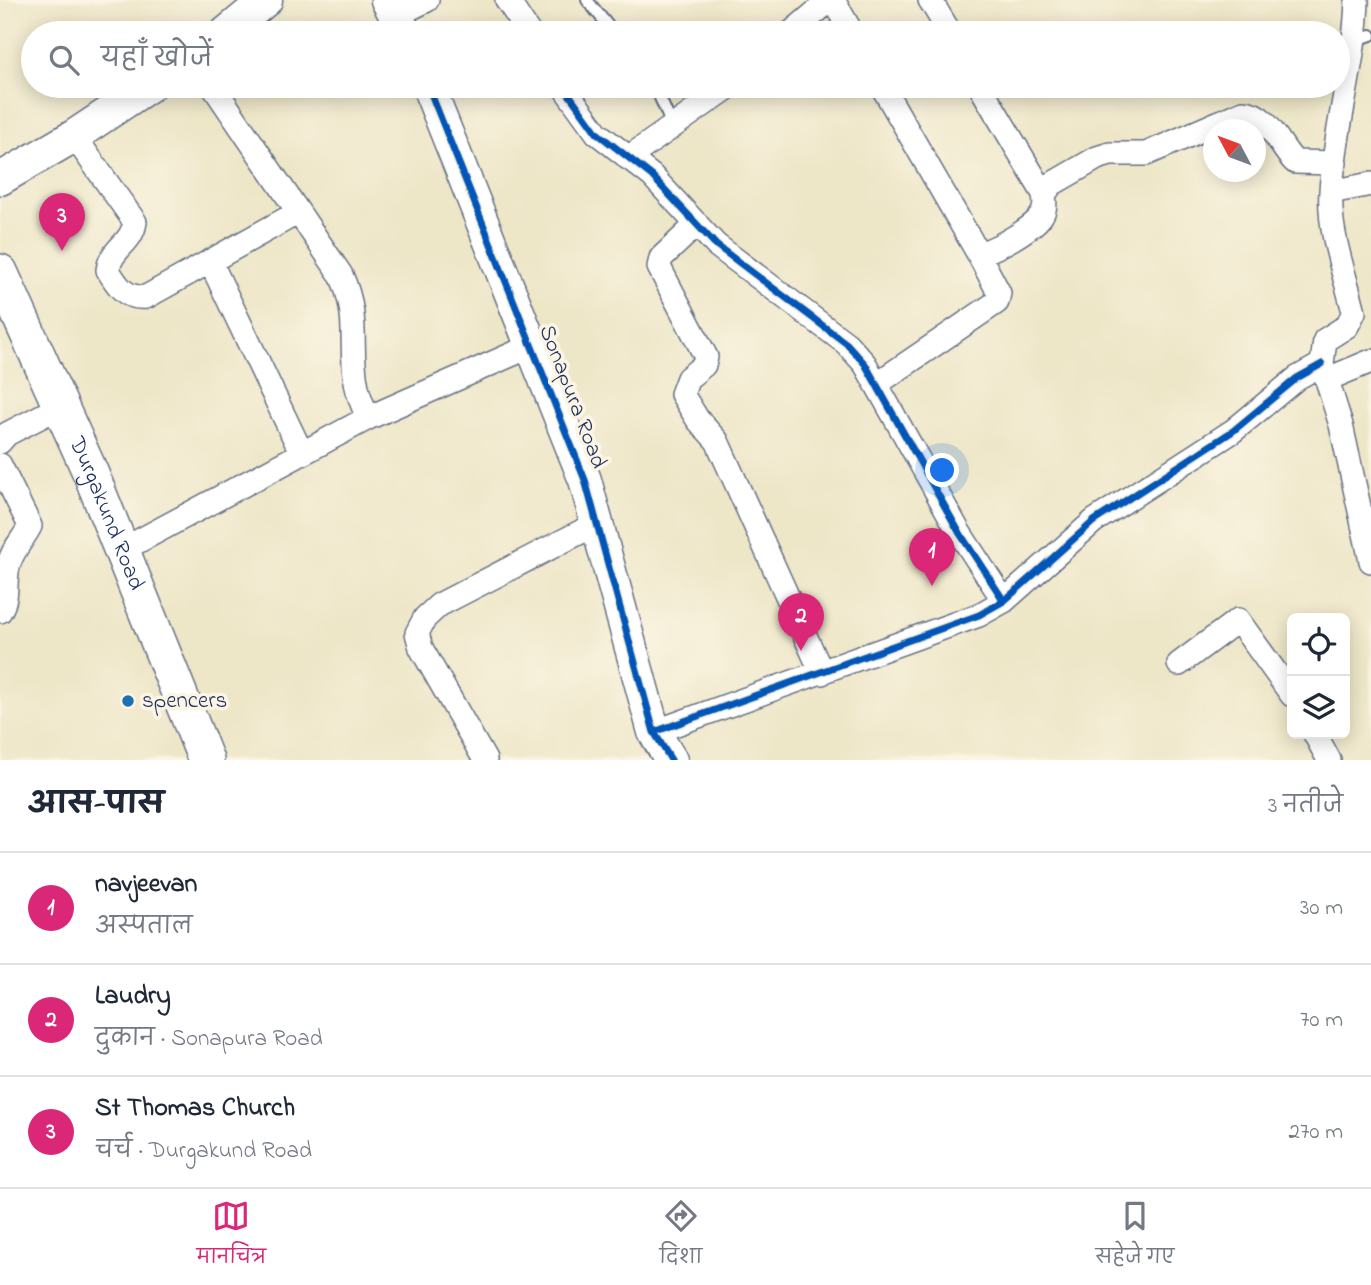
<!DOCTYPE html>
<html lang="hi">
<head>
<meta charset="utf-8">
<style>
	body { margin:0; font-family:"Indie Flower","Playpen Sans Deva",sans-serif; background:#f2f2f3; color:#1f2937 }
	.controls { position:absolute; right:21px; bottom:21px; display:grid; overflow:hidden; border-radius:10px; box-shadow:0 4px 18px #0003 }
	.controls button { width:63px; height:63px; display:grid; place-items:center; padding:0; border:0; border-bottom:2px solid #e0e1e3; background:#fff; color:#1f2937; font:35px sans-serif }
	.compass { position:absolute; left:1203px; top:119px; width:63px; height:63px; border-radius:50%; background:#fff; box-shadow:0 4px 18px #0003; rotate:311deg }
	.you { position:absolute; left:943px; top:471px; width:24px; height:24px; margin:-18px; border:5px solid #fff; border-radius:50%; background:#1a73e8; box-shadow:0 0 0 10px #1a73e833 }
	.badge { display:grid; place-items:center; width:46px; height:46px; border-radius:50%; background:#db2777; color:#fff; font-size:23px; font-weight:700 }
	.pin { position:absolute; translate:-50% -58px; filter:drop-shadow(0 2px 4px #0008) }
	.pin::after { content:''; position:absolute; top:37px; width:24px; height:21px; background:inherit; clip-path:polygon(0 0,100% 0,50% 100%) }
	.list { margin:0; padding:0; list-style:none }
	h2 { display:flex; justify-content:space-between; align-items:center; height:91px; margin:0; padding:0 28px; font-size:30px }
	h2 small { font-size:23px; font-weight:400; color:#747a83 }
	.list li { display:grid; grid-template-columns:46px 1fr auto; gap:21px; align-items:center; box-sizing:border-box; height:112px; padding:0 28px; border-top:2px solid #e0e1e3 }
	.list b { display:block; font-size:26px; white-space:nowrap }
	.list p { margin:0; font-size:23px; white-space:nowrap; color:#747a83 }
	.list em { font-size:23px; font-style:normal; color:#747a83 }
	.icon { flex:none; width:38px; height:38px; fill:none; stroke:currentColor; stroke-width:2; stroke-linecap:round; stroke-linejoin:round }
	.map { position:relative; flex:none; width:1371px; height:760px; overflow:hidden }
	.search { position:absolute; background:#fff; box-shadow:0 4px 18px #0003; left:21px; right:21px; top:21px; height:77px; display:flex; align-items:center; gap:18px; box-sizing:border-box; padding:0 24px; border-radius:38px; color:#747a83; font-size:26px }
	.sheet { height:427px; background:#fff }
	nav { display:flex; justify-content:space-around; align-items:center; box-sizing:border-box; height:98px; border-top:2px solid #e0e1e3; background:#fff; font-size:19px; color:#747a83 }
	nav a { display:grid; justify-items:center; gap:4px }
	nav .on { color:#db2777 }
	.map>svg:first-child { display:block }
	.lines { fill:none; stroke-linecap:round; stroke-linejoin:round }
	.lane-casing { stroke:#646f83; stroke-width:14 }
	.street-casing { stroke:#646f83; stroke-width:26 }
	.secondary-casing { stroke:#646f83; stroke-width:35 }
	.primary-casing { stroke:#646f83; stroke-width:38 }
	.lane { stroke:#fff; stroke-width:10 }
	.street { stroke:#fff; stroke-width:23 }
	.secondary { stroke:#fff; stroke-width:32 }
	.primary { stroke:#fff; stroke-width:35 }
	.cycleway-casing { stroke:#fcf5e5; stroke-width:11 }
	.cycleway { stroke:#0057b8; stroke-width:7 }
	.poi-dot { fill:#1f6fb2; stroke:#fcf5e5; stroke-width:2.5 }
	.labels { text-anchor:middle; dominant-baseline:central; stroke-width:7; stroke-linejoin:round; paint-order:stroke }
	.street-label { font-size:23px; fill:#1b2f5e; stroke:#fcf5e5 }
	.poi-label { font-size:23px; fill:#1b2f5e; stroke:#fcf5e5; text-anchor:start }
</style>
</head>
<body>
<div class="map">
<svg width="1371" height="760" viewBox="0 0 1371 760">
	<rect width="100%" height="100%" fill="#fcf5e5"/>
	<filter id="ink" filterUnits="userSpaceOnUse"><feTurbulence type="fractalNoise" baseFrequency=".0143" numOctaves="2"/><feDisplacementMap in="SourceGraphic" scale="14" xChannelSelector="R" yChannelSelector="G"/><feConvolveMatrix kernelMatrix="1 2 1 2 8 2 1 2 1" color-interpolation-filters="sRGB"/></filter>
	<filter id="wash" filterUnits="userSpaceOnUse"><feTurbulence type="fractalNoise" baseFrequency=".00686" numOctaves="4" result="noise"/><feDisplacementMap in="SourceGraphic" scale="28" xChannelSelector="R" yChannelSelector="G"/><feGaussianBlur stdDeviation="1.57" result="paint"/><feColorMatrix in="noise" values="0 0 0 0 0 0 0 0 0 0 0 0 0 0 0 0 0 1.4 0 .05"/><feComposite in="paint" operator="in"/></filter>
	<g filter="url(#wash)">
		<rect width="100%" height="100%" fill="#ede6c7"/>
	</g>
	<g filter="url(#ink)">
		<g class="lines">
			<defs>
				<path id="lane" d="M587 0 614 33
					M1356 40 1371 35
					M655 86 673 128"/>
				<path id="street" d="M507 0 529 33
					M833 0 852 33
					M930 0 950 33
					M1357 0C1355 65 1335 127 1331 191 1328 232 1345 274 1354 312L1347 326 1325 340 1322 364 1341 425 1371 561
					M395 16 427 0
					M791 33 830 0
					M213 86 341 275C361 319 348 346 357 387 359 398 364 408 368 418
					M563 86 597 133 652 176 716 245 847 344 865 364 959 532 1004 601
					M882 86 978 253C992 252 1032 229 1041 216 1046 209 1045 202 1044 194L1052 184 1097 158 1110 154H1146L1243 112C1269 113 1278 146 1295 162L1335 163
					M980 86 1044 194
					M74 136 135 222C132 244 111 248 108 270 118 287 126 299 146 297L297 213
					M628 158 730 86
					M1331 192 1371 184
					M697 224 661 258 659 267 706 357 704 365 688 378 682 394 698 420 717 441 822 673
					M210 261 302 454
					M1328 379 1371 361
					M878 383 997 302 999 293 978 253
					M0 442 7 434 59 407
					M0 465 30 526C23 540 11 551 8 567 4 583 9 596 0 611
					M122 550 368 418 531 346
					M1179 664 1238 620 1292 695
					M654 732 979 615 1004 601 1094 521 1233 431 1297 378 1322 364
					M1315 734 1329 760
					M485 760 421 648 417 633 425 618 439 605 596 524"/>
				<path id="secondary" d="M387 0 405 33
					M226 33 266 0
					M428 86 585 480 654 732 671 760
					M0 179 74 136 149 86"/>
				<g id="primary">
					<path id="s1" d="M0 272 91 474 206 760"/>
				</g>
			</defs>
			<use href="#lane" class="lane-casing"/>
			<use href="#street" class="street-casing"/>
			<use href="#secondary" class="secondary-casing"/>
			<use href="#primary" class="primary-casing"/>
			<use href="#lane" class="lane"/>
			<use href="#street" class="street"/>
			<use href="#secondary" class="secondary"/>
			<use href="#primary" class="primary"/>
			<defs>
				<path id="cycleway" d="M428 86 585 480 654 732 671 760
					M563 86 597 133 652 176 716 245 847 344 865 364 959 532 1004 601
					M654 732 979 615 1004 601 1094 521 1233 431 1297 378 1322 364"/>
			</defs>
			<use href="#cycleway" class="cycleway-casing"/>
			<use href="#cycleway" class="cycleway"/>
		</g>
	</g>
	<circle class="poi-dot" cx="128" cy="701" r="7"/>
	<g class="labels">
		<g class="street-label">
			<text transform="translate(572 397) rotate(69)">Sonapura Road</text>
			<text stroke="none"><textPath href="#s1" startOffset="264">Durgakund Road</textPath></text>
		</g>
		<g class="poi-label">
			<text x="142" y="701">spencers</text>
		</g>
	</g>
</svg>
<div class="controls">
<button><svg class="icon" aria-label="locate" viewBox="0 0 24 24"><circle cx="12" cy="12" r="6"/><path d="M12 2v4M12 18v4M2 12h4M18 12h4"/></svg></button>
<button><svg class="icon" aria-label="layers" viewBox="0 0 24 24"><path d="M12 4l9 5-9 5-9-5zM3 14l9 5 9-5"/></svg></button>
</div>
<svg class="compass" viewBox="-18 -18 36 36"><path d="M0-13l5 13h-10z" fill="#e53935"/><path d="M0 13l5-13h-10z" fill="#747a83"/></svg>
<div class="you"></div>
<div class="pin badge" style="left:932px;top:586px">1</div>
<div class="pin badge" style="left:801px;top:651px">2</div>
<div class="pin badge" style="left:62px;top:251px">3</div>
<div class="search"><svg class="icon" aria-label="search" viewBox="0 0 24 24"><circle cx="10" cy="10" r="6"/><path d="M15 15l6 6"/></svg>यहाँ खोजें</div>
</div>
<section class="sheet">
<h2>आस-पास<small>3 नतीजे</small></h2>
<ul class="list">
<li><span class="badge">1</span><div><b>navjeevan</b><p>अस्पताल</p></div><em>30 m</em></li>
<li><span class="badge">2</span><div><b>Laudry</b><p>दुकान · Sonapura Road</p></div><em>70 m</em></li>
<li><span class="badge">3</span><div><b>St Thomas Church</b><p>चर्च · Durgakund Road</p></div><em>270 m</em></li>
</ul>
</section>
<nav>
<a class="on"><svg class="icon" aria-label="map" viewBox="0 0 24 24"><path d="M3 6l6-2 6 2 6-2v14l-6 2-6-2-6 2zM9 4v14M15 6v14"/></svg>मानचित्र</a>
<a><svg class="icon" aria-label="directions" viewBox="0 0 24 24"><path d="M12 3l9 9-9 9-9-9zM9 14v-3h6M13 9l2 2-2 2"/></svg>दिशा</a>
<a><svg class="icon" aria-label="saved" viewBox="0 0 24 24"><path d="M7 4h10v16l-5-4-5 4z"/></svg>सहेजे गए</a>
</nav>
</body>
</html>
